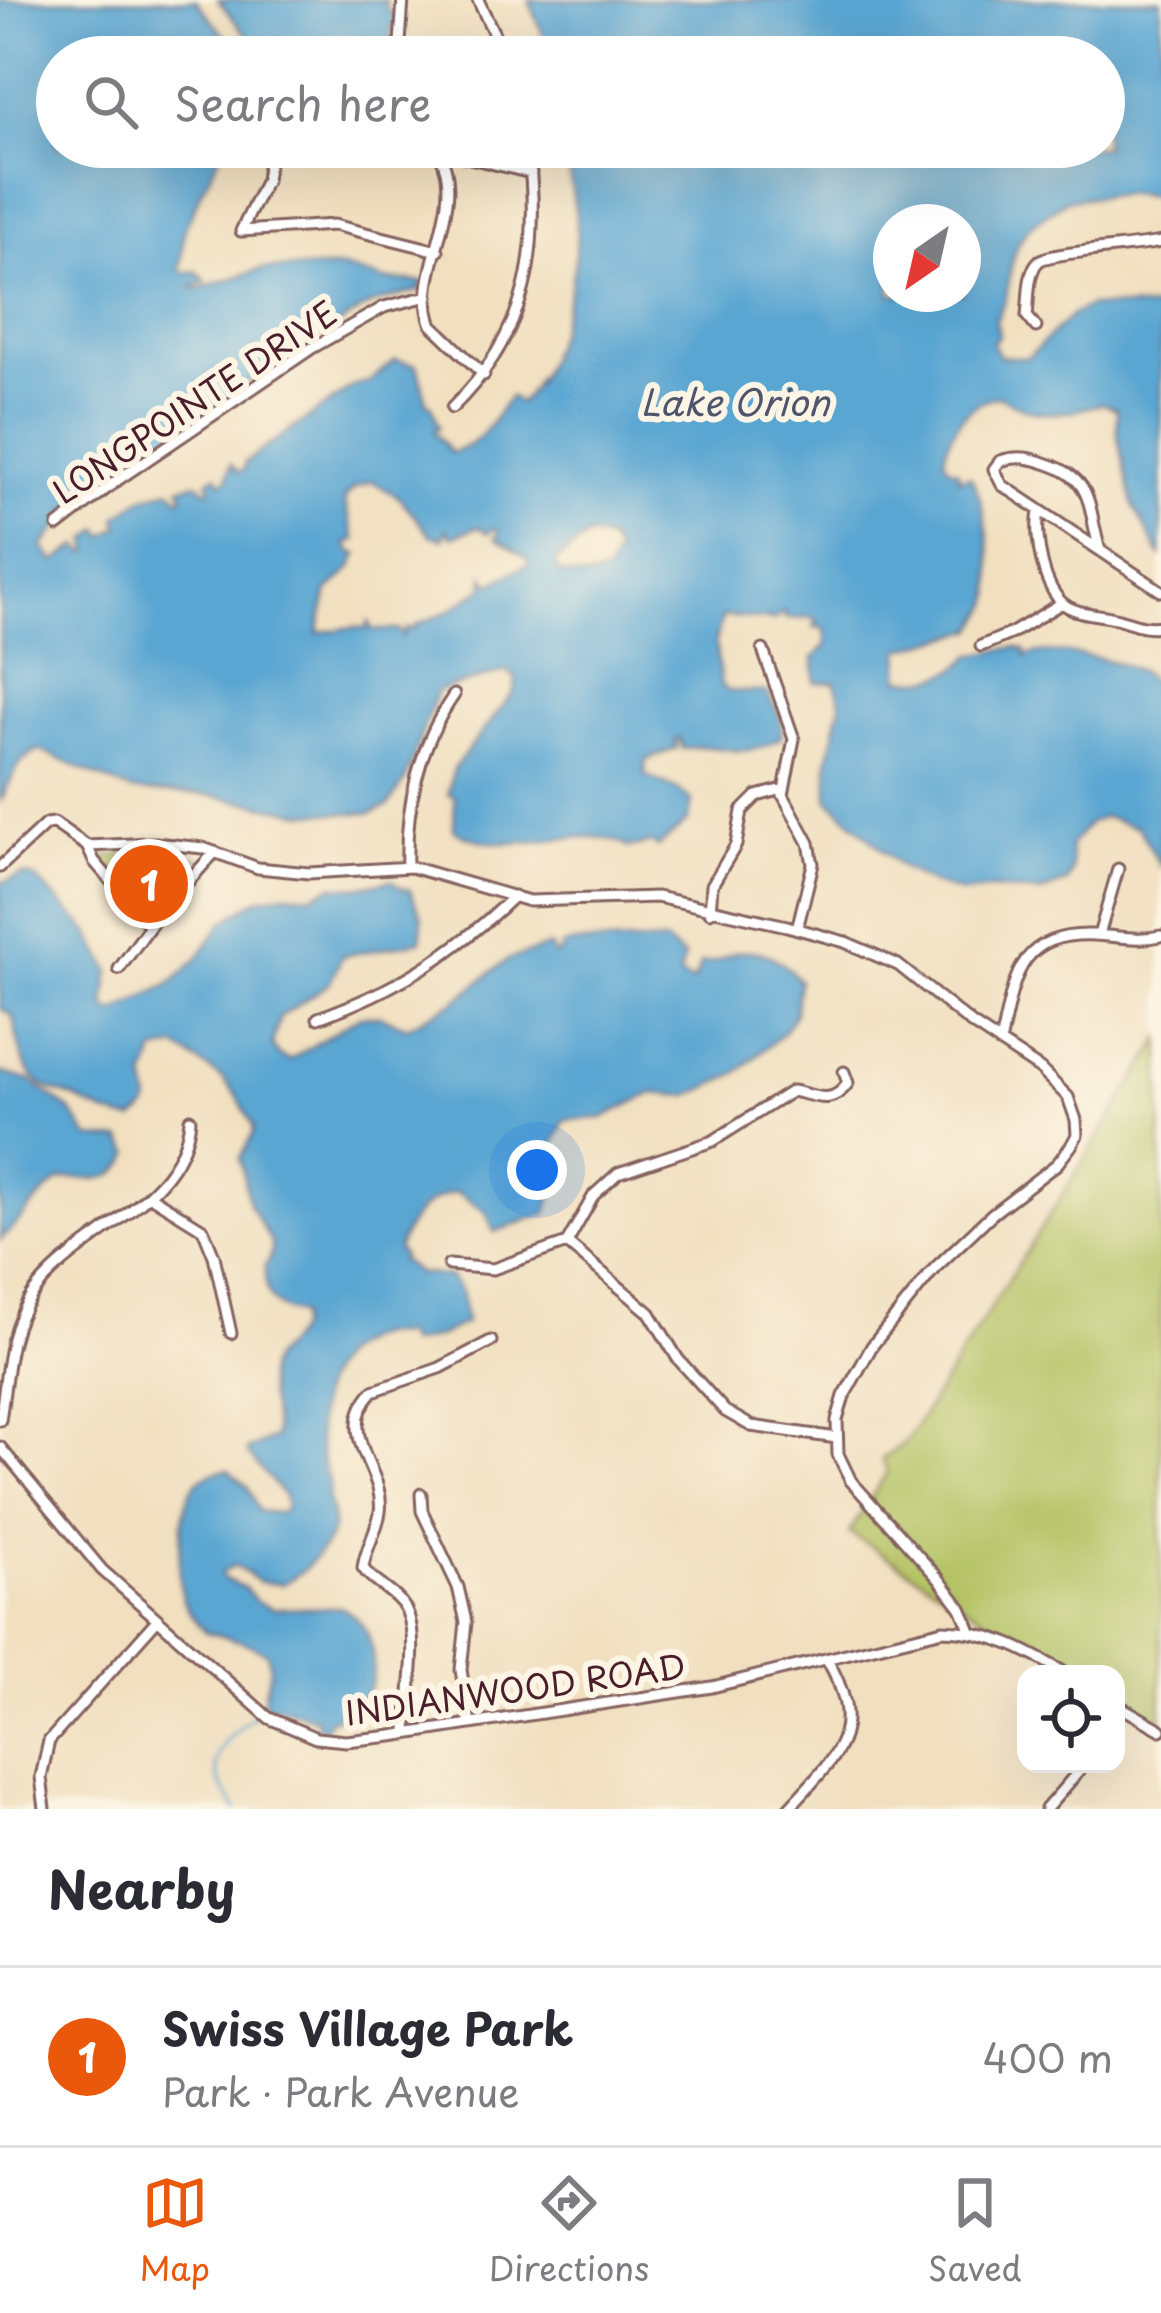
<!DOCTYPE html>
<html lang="en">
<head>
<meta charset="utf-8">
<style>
	body { margin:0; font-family:"Playpen Sans",sans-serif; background:#f2f2f3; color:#2b2b33 }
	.controls { position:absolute; right:36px; bottom:36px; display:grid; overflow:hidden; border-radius:24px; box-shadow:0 12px 48px #0002 }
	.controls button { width:108px; height:108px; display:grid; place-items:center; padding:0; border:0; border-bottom:3px solid #e1e1e2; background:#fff; color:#2b2b33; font:60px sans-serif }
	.compass { position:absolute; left:873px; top:204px; width:108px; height:108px; border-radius:50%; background:#fff; box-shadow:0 12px 48px #0002; rotate:214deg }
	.you { position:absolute; left:537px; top:1170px; width:42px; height:42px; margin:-30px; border:9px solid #fff; border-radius:50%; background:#1a73e8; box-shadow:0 0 0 18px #1a73e833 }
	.badge { display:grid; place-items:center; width:78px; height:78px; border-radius:50%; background:#ea580c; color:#fff; font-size:39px; font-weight:700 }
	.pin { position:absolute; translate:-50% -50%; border:6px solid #fff; box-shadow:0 3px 12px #0006 }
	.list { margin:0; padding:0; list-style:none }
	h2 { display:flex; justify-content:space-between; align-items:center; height:156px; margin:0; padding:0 48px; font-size:51px }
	h2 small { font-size:39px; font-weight:400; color:#7c7c81 }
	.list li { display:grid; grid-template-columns:78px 1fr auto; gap:36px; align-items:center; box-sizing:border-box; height:180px; padding:0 48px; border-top:3px solid #e1e1e2 }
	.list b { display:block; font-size:45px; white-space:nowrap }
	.list p { margin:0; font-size:39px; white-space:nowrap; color:#7c7c81 }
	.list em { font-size:39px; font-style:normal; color:#7c7c81 }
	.icon { flex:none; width:66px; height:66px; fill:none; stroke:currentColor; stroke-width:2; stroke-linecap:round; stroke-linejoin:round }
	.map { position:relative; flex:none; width:1161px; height:1809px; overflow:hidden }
	.search { position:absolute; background:#fff; box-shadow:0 12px 48px #0002; left:36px; right:36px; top:36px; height:132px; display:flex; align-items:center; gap:30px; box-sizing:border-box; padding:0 42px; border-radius:66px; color:#7c7c81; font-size:45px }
	.sheet { height:336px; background:#fff }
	nav { display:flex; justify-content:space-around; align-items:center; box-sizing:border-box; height:168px; border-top:3px solid #e1e1e2; background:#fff; font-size:33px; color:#7c7c81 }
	nav a { display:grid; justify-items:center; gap:6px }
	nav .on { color:#ea580c }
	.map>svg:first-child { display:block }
	.green { fill:#b4c264; stroke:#7f7048; stroke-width:3 }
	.water { fill:#5aa6d2; stroke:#52627e; stroke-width:3; fill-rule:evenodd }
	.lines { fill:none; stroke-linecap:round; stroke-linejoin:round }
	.stream { stroke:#5aa6d2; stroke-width:3 }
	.minor-casing { stroke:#84625f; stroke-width:15 }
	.minor { stroke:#fff; stroke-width:9 }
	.labels { text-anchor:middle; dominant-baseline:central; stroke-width:12; stroke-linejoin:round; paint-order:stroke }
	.street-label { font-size:33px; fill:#4a1f2b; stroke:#fcf5e5 }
	.water-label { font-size:36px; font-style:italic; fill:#50556e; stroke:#fcf5e5 }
</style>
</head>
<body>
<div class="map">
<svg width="1161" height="1809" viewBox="0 0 1161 1809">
	<rect width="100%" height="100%" fill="#fcf5e5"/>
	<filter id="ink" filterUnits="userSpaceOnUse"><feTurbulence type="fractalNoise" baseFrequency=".00833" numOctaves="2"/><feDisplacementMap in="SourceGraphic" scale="24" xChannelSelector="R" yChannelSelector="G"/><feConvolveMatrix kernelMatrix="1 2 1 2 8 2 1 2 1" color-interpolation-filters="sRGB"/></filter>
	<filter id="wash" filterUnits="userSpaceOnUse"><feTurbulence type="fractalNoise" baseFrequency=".004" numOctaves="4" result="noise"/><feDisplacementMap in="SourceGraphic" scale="48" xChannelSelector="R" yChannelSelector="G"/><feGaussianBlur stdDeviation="2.7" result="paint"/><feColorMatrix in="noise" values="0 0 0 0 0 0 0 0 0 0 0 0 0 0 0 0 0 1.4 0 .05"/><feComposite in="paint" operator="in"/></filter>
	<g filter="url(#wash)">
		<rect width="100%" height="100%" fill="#f1dfbf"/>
		<path class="green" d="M154 851 199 859 156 909 148 913 127 893 102 857Z
			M1161 1039V1721L1116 1693V1674H1086L1018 1632 991 1622 849 1533 887 1472 882 1459 905 1443Z"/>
		<path class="water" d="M0 0H196L224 35 232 57H57V147H223L185 227 180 269 184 273 196 271 206 281 192 287 198 289 262 269 343 268 384 280 424 282 420 290 369 305 329 331 304 339 204 417 143 454 92 496 77 503 43 546 55 562 79 546 86 553 90 552 88 540 100 529 105 536 119 527 117 517 142 498 170 489 180 498 184 495 180 487 197 483 207 491 211 488 208 480 216 475 222 482 227 480 231 464 238 472 244 470 245 462 355 385 369 382 395 360 417 365 427 403 432 406 439 427 434 431 451 453C487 442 489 422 510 397L520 403C554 368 577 279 577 230 576 203 568 175 566 147H1104V57H552L529 0H1161V197L1130 193 1067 200 1029 227 1016 247 1011 267 1006 297 996 321 999 335 992 344 1000 356 1027 358 1072 315 1090 306 1161 309V557L1133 505 1118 436 1117 409 1103 403C1058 417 1037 418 998 396 969 400 948 430 944 459L948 466 959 472 957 479 970 476C987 501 993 570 992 596 991 608 981 621 974 630L901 649 900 678C925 684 957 674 972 655L1015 647 1025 650 1026 657C1045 644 1122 661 1141 672 1146 676 1151 682 1156 686L1154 694 1161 691V867L1138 827 1104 817 1088 824 1070 846 1072 870 1067 882 1040 893 993 889 963 893 932 884 901 867 828 799V761L841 703 835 682H815L814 658 827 644 824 627H814L817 620 812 617 786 619 785 612 774 620 723 616 715 641 721 685 729 691 767 692 781 719V738C735 765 726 739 683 749L679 738 675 740 677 748 646 760 645 775 680 791 692 802 688 821 658 847 651 843 629 848C589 817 509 864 454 830L455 797 448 794 454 768 514 692 516 678 506 671 437 691 405 781 388 806 371 813H304L210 795 131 791 39 750C15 760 12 781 0 802ZM891 222H963V294H891ZM372 481 400 498 430 535 443 539 446 529 452 537 478 527 489 533 494 527 499 532 496 538 527 558 528 564 491 584 484 576 485 587 449 611 416 625 414 630 407 628 403 636 399 630H373L369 622 366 629 353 627 318 633 328 591 352 568 358 554 352 553 346 544 355 540 344 500 354 488ZM590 535 608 540 616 552 608 571C594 581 569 579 556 569V561Z
			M218 0H386V8L395 15 387 57H264Z
			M23 875 36 878 88 931 110 970 105 1006 114 1013 173 982 198 958 223 922 257 899 285 893 311 895 333 886 358 887 392 880 399 887 410 890 422 917 421 941 342 956 329 984 280 1017 272 1045 279 1055 290 1060 360 1016H381L407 1027 455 1001 507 960 550 946 554 955 561 953V946L576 943 665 942 684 957 680 976 694 982 701 963C722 963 721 956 737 952 764 947 784 961 799 981L795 1013 784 1032 737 1073 689 1096 653 1093 602 1118 565 1120C554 1140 543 1169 554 1188L547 1213 494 1232 486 1212 457 1192C422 1200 410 1218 397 1249L402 1255 400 1260 417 1273 451 1277 462 1294 465 1323 437 1337 408 1344 404 1335C395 1336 383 1334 375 1336 309 1356 309 1432 330 1486 325 1501 333 1510 333 1524 332 1545 300 1576 282 1584L259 1582 235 1565 221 1573 224 1579 245 1588 256 1601 274 1609 340 1607C377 1623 385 1679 356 1707 350 1714 337 1717 329 1719L325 1729 318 1728 317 1719 277 1706 269 1709 264 1704C263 1682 275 1677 267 1653L241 1641 206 1632C198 1623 187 1612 183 1600 176 1581 180 1504 194 1486 202 1476 215 1471 228 1470L248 1487 258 1511 281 1513 286 1506 284 1496 248 1454V1449L275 1438C275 1414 265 1397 267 1372 269 1349 303 1342 299 1314 271 1309 264 1293 265 1266L271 1257 272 1244 249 1204 240 1158 253 1134V1126L238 1097 222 1078 176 1047 156 1052 145 1079 150 1102 143 1113 133 1120C111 1117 97 1110 79 1100 70 1095 60 1093 51 1090 19 1076 20 1043 12 1015L0 1008V883Z
			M0 1072 29 1080 71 1111 89 1138 122 1140 131 1154C111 1196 75 1168 55 1184 38 1197 18 1225 0 1240Z"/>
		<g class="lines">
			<path class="stream" d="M237 1809C201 1763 214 1749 255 1714"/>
		</g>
	</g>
	<g filter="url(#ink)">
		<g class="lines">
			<defs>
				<path id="minor" d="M478 0 505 57
					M399 57 403 0
					M434 147 440 155 450 153 531 173
					M440 155C468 205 411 277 432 325L484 375
					M241 231 334 225 438 251
					M241 231 266 180 271 147
					M1036 327 1027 316C1029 302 1027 271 1039 261 1049 252 1139 247 1161 242
					M452 408C529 332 541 251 528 147
					M1039 512C1034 537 1043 592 1068 607 1082 615 1100 614 1115 618 1131 622 1144 629 1161 626
					M58 526 119 479 312 348 384 307 428 296
					M1100 550C1087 508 1096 480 1048 464 1031 458 1018 455 1000 461L994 469 1002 485 1161 591
					M981 646 1012 633 1062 603
					M763 650 794 739 783 795 809 843 813 864 797 929
					M87 846 155 843 203 848 258 868 309 873 411 867 529 901 657 897 787 926 845 942 898 965 972 1024 1040 1069 1068 1097 1076 1120 1077 1135 1071 1146 1057 1164 992 1214 935 1268 872 1346 844 1396 837 1420 838 1454 851 1481 939 1579 961 1608 971 1631
					M87 846 94 861 150 926
					M0 867 46 824 54 823 87 846
					M407 867C405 807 419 745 454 695
					M710 912 712 885 736 845 742 811 757 796 783 789
					M1099 935 1118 869
					M119 969 158 915 215 852
					M318 1018C397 990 453 954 514 896
					M1000 1043C1014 980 1016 932 1094 935 1117 936 1138 941 1161 936
					M150 1196 203 1229 214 1256 231 1333
					M567 1243 594 1195 618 1173 713 1141 792 1091C816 1095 831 1107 848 1083L844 1072
					M567 1243 650 1313 678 1359 725 1411 751 1426 837 1438
					M449 1265 493 1269 567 1243
					M0 1420C7 1378 7 1331 32 1295 75 1233 184 1203 190 1119
					M0 1447 102 1570 269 1718 316 1738 346 1741 392 1736 712 1687 943 1630C992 1631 1026 1650 1067 1674
					M421 1494 422 1511 458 1587 466 1622 461 1670 470 1724
					M1116 1704 1161 1730
					M407 1734C407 1700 421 1636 405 1608 395 1591 374 1584 363 1568 365 1549 377 1532 380 1512 386 1469 333 1435 373 1391L440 1368 491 1341
					M45 1809 41 1777 49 1741 156 1621
					M788 1809C838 1754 868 1732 827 1659
					M1046 1809 1085 1764"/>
			</defs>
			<use href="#minor" class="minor-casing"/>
			<use href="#minor" class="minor"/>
		</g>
	</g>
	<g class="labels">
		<g class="street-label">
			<text transform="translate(194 401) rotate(-34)">LONGPOINTE DRIVE</text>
			<text transform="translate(515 1688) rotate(-8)">INDIANWOOD ROAD</text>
		</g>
		<g class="water-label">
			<text x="735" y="401">Lake Orion</text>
		</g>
	</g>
</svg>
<div class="controls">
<button><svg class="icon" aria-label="locate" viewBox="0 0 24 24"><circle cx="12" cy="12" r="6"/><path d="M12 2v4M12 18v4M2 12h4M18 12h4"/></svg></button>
</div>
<svg class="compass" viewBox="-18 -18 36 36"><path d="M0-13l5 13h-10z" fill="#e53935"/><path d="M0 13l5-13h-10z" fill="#7c7c81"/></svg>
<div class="you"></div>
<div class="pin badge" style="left:149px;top:884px">1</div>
<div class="search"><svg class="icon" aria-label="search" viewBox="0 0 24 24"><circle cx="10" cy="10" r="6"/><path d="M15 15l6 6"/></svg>Search here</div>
</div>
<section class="sheet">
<h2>Nearby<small></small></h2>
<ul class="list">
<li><span class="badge">1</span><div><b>Swiss Village Park</b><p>Park · Park Avenue</p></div><em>400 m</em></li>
</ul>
</section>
<nav>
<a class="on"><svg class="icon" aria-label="map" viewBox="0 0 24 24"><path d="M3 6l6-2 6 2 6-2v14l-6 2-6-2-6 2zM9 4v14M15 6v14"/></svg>Map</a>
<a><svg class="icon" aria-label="directions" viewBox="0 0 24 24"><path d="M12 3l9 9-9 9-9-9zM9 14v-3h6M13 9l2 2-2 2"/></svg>Directions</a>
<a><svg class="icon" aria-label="saved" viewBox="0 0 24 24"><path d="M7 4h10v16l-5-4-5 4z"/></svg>Saved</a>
</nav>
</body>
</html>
